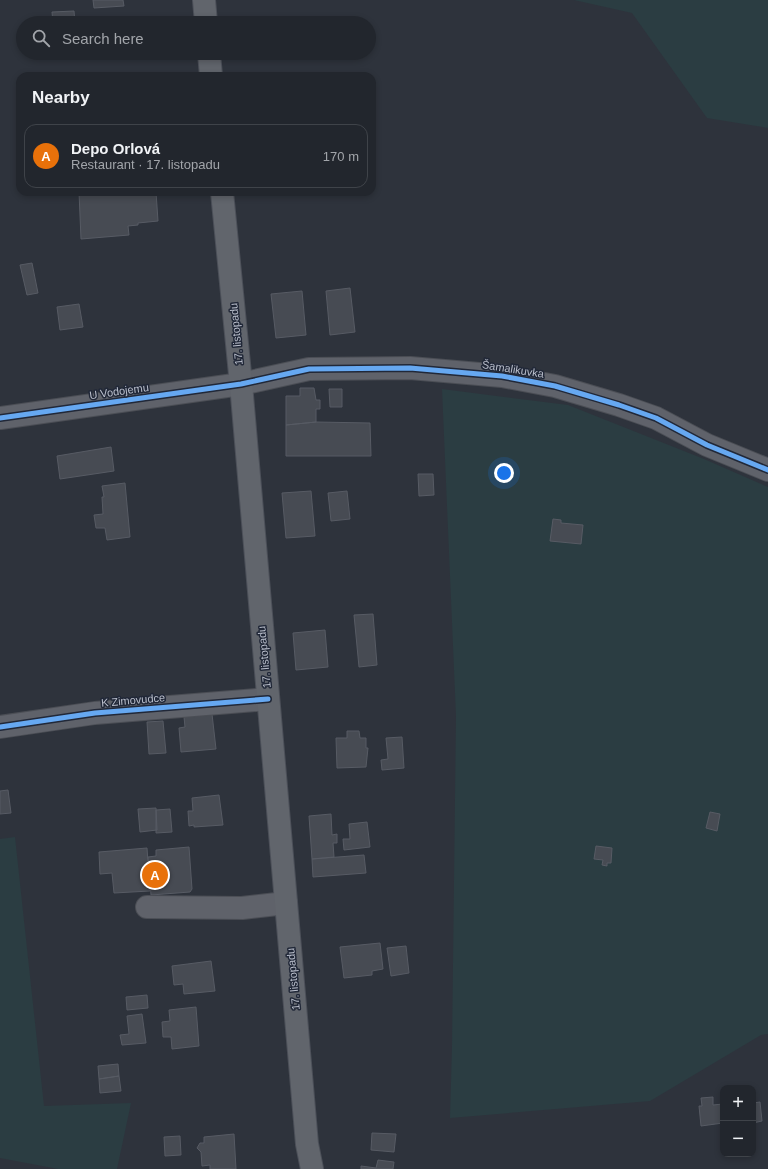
<!DOCTYPE html>
<html lang="en">
<head>
<meta charset="utf-8">
<style>
	body { margin:0; font-family:Helvetica,sans-serif; background:#2a2e35; color:#f1f3f6 }
	.controls { position:absolute; right:12px; bottom:12px; display:grid; overflow:hidden; border-radius:8px; box-shadow:0 2px 6px #0003 }
	.controls button { width:36px; height:36px; display:grid; place-items:center; padding:0; border:0; border-bottom:1px solid #3f4349; background:#22262d; color:#f1f3f6; font:20px sans-serif }
	.you { position:absolute; left:504px; top:473px; width:14px; height:14px; margin:-10px; border:3px solid #fff; border-radius:50%; background:#1a73e8; box-shadow:0 0 0 6px #1a73e833 }
	.badge { display:grid; place-items:center; width:26px; height:26px; border-radius:50%; background:#95b2f1; color:#fff; font-size:13px; font-weight:700 }
	.pin { position:absolute; translate:-50% -50%; border:2px solid #fff; box-shadow:0 1px 4px #0006 }
	.list { margin:0; padding:0; list-style:none }
	h2 { display:flex; justify-content:space-between; align-items:center; height:52px; margin:0; padding:0 16px; font-size:17px }
	h2 small { font-size:13px; font-weight:400; color:#a2a5aa }
	.list li { display:grid; grid-template-columns:26px 1fr auto; gap:12px; align-items:center; box-sizing:border-box; height:64px; margin:0 8px 8px; padding:0 8px; border:1px solid #3f4349; border-radius:12px }
	.list b { display:block; font-size:15px; white-space:nowrap }
	.list p { margin:0; font-size:13px; white-space:nowrap; color:#a2a5aa }
	.list em { font-size:13px; font-style:normal; color:#a2a5aa }
	.icon { flex:none; width:22px; height:22px; fill:none; stroke:currentColor; stroke-width:2; stroke-linecap:round; stroke-linejoin:round }
	.map { position:relative; flex:none; width:768px; height:1169px; overflow:hidden }
	.search { position:absolute; background:#22262d; box-shadow:0 2px 6px #0003; left:16px; top:16px; width:360px; height:44px; display:flex; align-items:center; gap:10px; box-sizing:border-box; padding:0 14px; border-radius:22px; color:#a2a5aa; font-size:15px }
	.panel { position:absolute; background:#22262d; box-shadow:0 2px 6px #0003; left:16px; top:72px; width:360px; height:124px; border-radius:12px }
	.map>svg:first-child { display:block }
	.green { fill:#2b3d42 }
	.building { fill:#474b53; stroke:#575b64 }
	.lines { fill:none; stroke-linecap:round; stroke-linejoin:round }
	.minor-casing { stroke:#4b4e55; stroke-width:24 }
	.major-casing { stroke:#4c5059; stroke-width:24 }
	.minor { stroke:#5f626a; stroke-width:22 }
	.major { stroke:#61656c; stroke-width:22 }
	.cycleway-casing { stroke:#212838; stroke-width:8 }
	.cycleway { stroke:#66a8f1; stroke-width:5 }
	.labels { text-anchor:middle; dominant-baseline:central; stroke-width:3; stroke-linejoin:round; paint-order:stroke }
	.street-label { font-size:11px; fill:#babfcc; stroke:#212838 }
</style>
</head>
<body>
<div class="map">
<svg width="768" height="1169" viewBox="0 0 768 1169">
	<rect width="100%" height="100%" fill="#2e333c"/>
	<path class="green" d="M574 0H768V128L707 118 632 13Z
		M442 389 568 405 704 459 768 487V1034L761 1035 650 1101 450 1118 452 1046 456 716Z
		M15 837 44 1106 131 1103 117 1169H58L0 1158V839Z"/>
	<path class="building" d="M93 0H123L124 6 94 8Z
		M74 11 75 23H53L52 12Z
		M79 192H156L158 221 138 223V225L128 226 129 235 81 239Z
		M32 263 38 293 27 295 20 265Z
		M350 288 355 332 330 335 326 291Z
		M302 291 306 335 276 338 271 294Z
		M79 304 83 327 60 330 57 307Z
		M300 388H314L316 400H320V409H316V422L286 425V396H300Z
		M329 389H342V407H330Z
		M316 422 370 423 371 456H286V425Z
		M111 447 114 471 60 479 57 456Z
		M418 474H433L434 495 419 496Z
		M125 483 130 537 107 540 105 528H96L94 515 103 514 102 497H104L102 486Z
		M311 491 315 536 286 538 282 493Z
		M347 491 350 519 331 521 328 493Z
		M553 519 561 520V523L583 525 581 544 550 541Z
		M373 614 377 665 359 667 354 615Z
		M325 630 328 667 296 670 293 633Z
		M212 714 216 749 181 752 179 728 185 727 184 717Z
		M163 721 166 753 149 754 147 722Z
		M347 731H359L360 738H366V748H368L366 767 337 768 336 738H347Z
		M402 737 404 768 382 770 381 760 388 759 386 738Z
		M8 790 11 813 0 814V791Z
		M219 795 223 825 194 827V825L189 826 188 811H193L192 798Z
		M156 808 157 830 140 832 138 809Z
		M170 809 172 832 156 833V810Z
		M710 812 720 814 717 831 706 828Z
		M331 814 332 835 337 834V843H333L334 857 312 859 309 816Z
		M367 822 370 847 344 850 343 839H350L349 824Z
		M596 846 612 848 611 863H607V866L602 865 603 860 594 859Z
		M189 847 192 889 190 892 151 895 148 857 156 856V850Z
		M147 848 150 891 114 893 112 873 100 874 99 852Z
		M364 855 366 873 313 877 312 859Z
		M380 943 383 969 372 971V975L344 978 340 947Z
		M406 946 409 973 391 976 387 948Z
		M211 961 215 991 184 994 183 984 174 985 172 966Z
		M147 995 148 1008 127 1010 126 997Z
		M196 1007 199 1046 172 1049 171 1037H163L162 1022 170 1021 169 1010Z
		M142 1014 146 1043 122 1045 120 1035 129 1034 127 1016Z
		M118 1064 119 1076 99 1079 98 1066Z
		M119 1076 121 1091 100 1093 99 1079Z
		M713 1097V1105L723 1104V1123L701 1126 699 1106H702L701 1098Z
		M760 1102 762 1121 753 1123V1103Z
		M372 1133 396 1134 394 1152 371 1150Z
		M234 1134 236 1169H210V1165L202 1166 201 1152 197 1148 200 1143H204V1137Z
		M180 1136 181 1155 165 1156 164 1137Z
		M378 1160 394 1162 393 1169H361V1166L376 1168Z"/>
	<g class="lines">
		<defs>
			<path id="minor" d="M0 418 241 384 309 369 410 368 502 376 555 386 619 405 656 418 707 445 768 470
				M0 727 95 713 268 699
				M147 907 242 908 286 903"/>
			<path id="major" d="M204 0 206 23
				M209 53 211 76
				M222 192 241 384 307 1144 312 1169"/>
		</defs>
		<use href="#minor" class="minor-casing"/>
		<use href="#major" class="major-casing"/>
		<use href="#minor" class="minor"/>
		<use href="#major" class="major"/>
		<defs>
			<path id="cycleway" d="M0 418 241 384 309 369 410 368 502 376 555 386 619 405 656 418 707 445 768 470
				M0 727 95 713 268 699"/>
		</defs>
		<use href="#cycleway" class="cycleway-casing"/>
		<use href="#cycleway" class="cycleway"/>
	</g>
	<g class="labels">
		<g class="street-label">
			<text transform="translate(236 334) rotate(-95)">17. listopadu</text>
			<text transform="translate(513 369) rotate(9)">Šamalikuvka</text>
			<text transform="translate(119 391) rotate(-8)">U Vodojemu</text>
			<text transform="translate(264 657) rotate(-95)">17. listopadu</text>
			<text transform="translate(133 700) rotate(-5)">K Zimovudce</text>
			<text transform="translate(293 979) rotate(-95)">17. listopadu</text>
		</g>
	</g>
</svg>
<div class="controls">
<button>+</button>
<button>−</button>
</div>
<div class="you"></div>
<div class="pin badge" style="left:155px;top:875px;background:#e8710a">A</div>
<div class="search"><svg class="icon" aria-label="search" viewBox="0 0 24 24"><circle cx="10" cy="10" r="6"/><path d="M15 15l6 6"/></svg>Search here</div>
<section class="panel">
<h2>Nearby<small></small></h2>
<ul class="list">
<li><span class="badge" style="background:#e8710a">A</span><div><b>Depo Orlová</b><p>Restaurant · 17. listopadu</p></div><em>170 m</em></li>
</ul>
</section>
</div>
</body>
</html>
